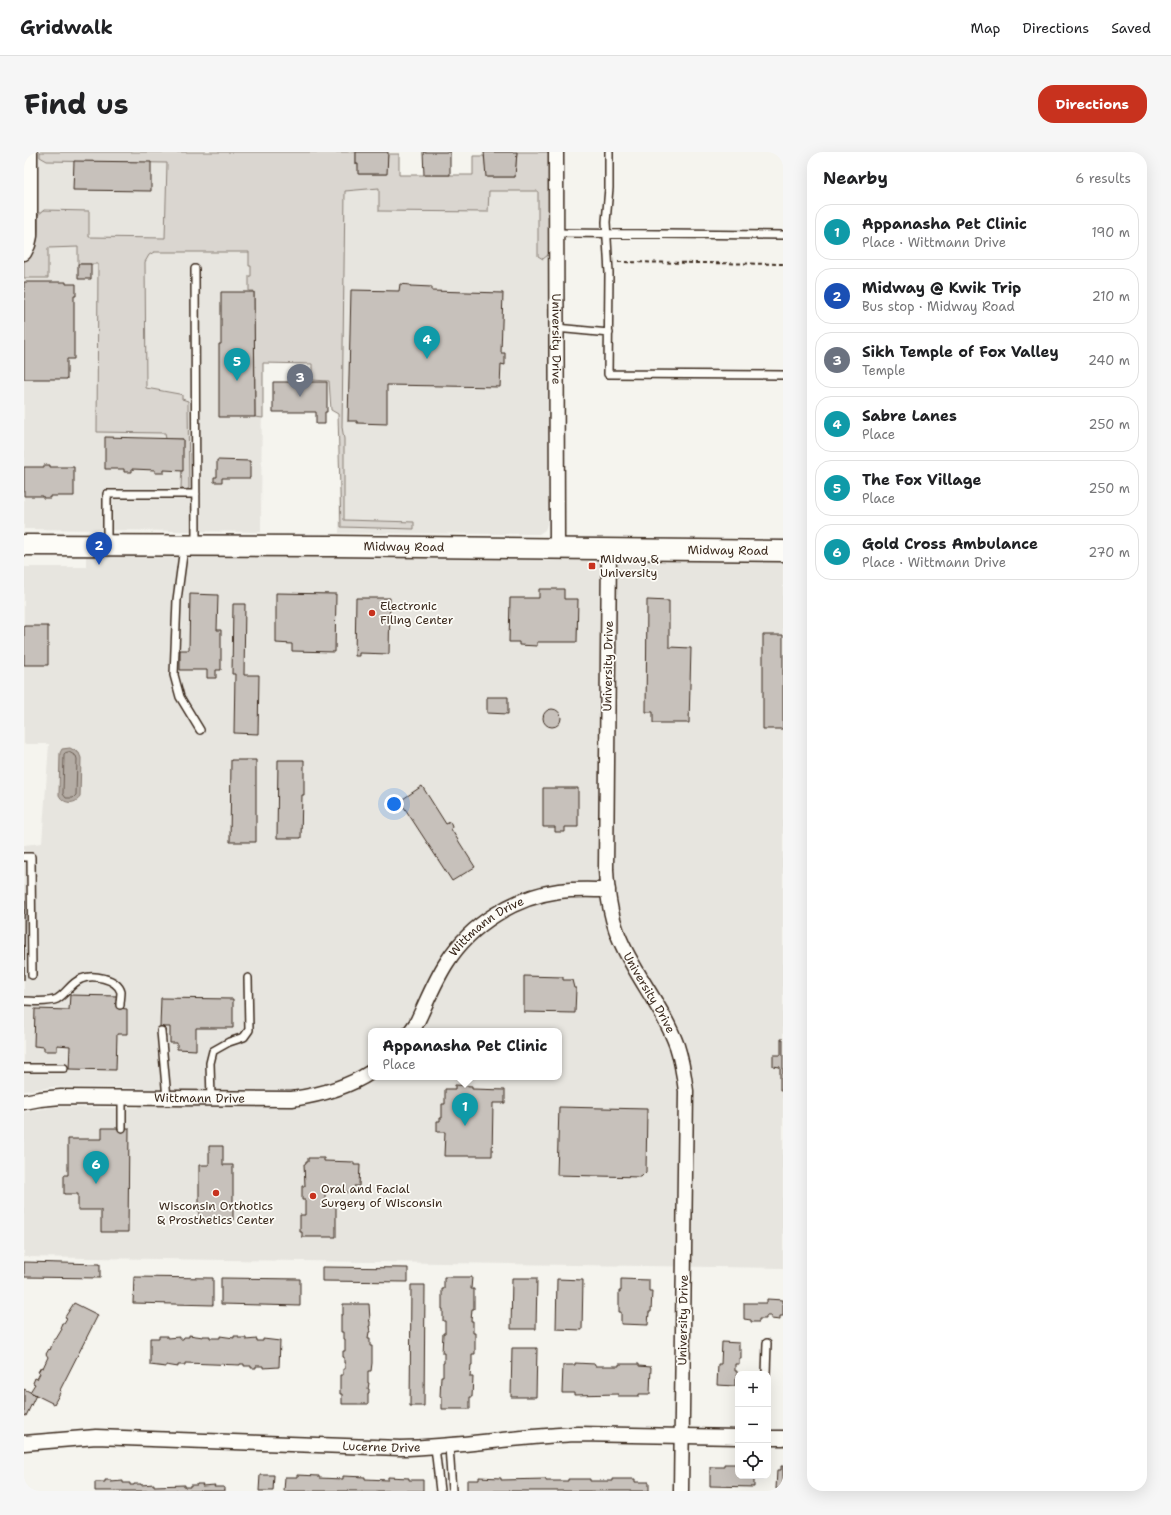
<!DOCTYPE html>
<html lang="en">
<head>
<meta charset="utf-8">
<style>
	body { margin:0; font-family:"Shantell Sans",sans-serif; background:#f6f6f6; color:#202124 }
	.controls { position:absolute; right:12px; bottom:12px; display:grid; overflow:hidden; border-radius:8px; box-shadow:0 4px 16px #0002 }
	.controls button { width:36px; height:36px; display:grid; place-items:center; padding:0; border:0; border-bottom:1px solid #e0e0e0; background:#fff; color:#202124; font:20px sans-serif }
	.you { position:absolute; left:370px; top:652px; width:14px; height:14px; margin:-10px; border:3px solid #fff; border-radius:50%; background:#1a73e8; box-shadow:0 0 0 6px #1a73e833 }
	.badge { display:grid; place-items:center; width:26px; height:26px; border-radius:50%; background:#c8321e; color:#fff; font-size:13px; font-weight:700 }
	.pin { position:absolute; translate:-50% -33px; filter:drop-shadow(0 1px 2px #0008) }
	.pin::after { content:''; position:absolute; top:21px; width:14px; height:12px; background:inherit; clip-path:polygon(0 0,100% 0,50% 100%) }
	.popup { position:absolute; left:344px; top:876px; width:194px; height:52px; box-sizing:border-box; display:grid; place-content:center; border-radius:8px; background:#fff; filter:drop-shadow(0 1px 3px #0005); font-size:13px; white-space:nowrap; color:#757577 }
	.popup b { font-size:15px; color:#202124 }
	.popup::after { content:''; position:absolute; left:50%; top:100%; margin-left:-8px; border:8px solid transparent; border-top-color:#fff }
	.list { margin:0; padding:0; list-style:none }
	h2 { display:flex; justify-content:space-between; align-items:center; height:52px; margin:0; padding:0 16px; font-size:17px }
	h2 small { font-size:13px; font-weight:400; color:#757577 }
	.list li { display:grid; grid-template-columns:26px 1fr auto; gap:12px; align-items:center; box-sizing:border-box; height:56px; margin:0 8px 8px; padding:0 8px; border:1px solid #e0e0e0; border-radius:16px }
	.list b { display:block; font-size:15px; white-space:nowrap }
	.list p { margin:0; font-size:13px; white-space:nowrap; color:#757577 }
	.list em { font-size:13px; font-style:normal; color:#757577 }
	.icon { flex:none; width:22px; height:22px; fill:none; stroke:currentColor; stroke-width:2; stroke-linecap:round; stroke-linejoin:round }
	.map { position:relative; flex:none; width:759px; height:1339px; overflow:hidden; border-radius:16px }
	header { display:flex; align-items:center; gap:24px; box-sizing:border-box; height:56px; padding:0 20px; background:#fff; border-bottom:1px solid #e0e0e0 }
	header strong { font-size:19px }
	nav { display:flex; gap:22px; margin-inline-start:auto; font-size:14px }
	.intro { display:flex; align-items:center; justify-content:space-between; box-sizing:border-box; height:96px; padding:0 24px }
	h1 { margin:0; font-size:28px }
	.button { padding:10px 18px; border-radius:16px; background:#c8321e; color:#fff; font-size:14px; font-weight:700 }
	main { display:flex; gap:24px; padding:0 24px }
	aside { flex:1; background:#fff; border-radius:16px; box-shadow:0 4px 16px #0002 }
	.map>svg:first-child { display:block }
	.built { fill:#e7e5df; fill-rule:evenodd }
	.green { fill:#dad6d0; stroke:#8a8077 }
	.water { fill:#b4aca4; stroke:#84786e }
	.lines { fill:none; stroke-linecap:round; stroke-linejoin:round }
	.shore { stroke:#6b5e54; stroke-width:1 }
	.building { fill:#c7c1bb; stroke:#3b2a1e }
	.service-casing { stroke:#3b2a1e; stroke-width:10 }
	.minor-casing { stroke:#3b2a1e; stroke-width:17 }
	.secondary-casing { stroke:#3b2a1e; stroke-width:23 }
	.path { stroke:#3b2a1e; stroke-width:2; stroke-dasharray:4 3; stroke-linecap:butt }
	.service { stroke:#fdfcf7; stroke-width:7 }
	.minor { stroke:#fdfcf7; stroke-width:14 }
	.secondary { stroke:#fdfcf7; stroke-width:20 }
	.poi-dot { fill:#c8321e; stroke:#fdfcf7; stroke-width:1.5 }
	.labels { text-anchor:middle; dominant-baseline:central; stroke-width:3.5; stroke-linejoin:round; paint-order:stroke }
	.street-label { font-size:12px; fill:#3b2a1e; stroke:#fdfcf7 }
	.poi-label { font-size:12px; fill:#3b2a1e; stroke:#fdfcf7; text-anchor:start }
</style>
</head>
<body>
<header>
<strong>Gridwalk</strong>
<nav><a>Map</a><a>Directions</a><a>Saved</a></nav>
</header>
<div class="intro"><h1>Find us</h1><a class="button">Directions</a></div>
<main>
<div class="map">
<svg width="759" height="1339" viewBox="0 0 759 1339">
	<rect width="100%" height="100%" fill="#f5f4ee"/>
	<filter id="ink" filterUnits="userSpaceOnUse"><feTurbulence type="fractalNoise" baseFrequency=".025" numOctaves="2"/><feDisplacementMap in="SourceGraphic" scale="8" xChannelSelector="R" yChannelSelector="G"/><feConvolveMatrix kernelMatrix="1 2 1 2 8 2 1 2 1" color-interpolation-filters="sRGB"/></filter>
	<g filter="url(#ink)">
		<path class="built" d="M14 0H206L239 90 237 380 0 377V109L10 100 13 95 14 76Z
			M316 32 525 33 526 302 523 372 521 378 515 382 315 381Z
			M62 393 759 399V1116L0 1105V960L30 955 114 956V936L29 935 0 939V693L18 691 25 592H0V415H62ZM347 879H535V925H347Z"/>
		<path class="green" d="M16 0H332V12H334L335 22H362L364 2H375V23H449V4H460L463 25H491L493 0H525V100L524 103 519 107 514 104V39H465L464 60 355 59V36L321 39 318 275 320 287V368L390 370V377L317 375 314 262 307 258 305 229 288 228V212L239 211V266L231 265 230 139H225V124H227V114H225V100H130L125 103 121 110 122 236 155 242 158 243V247L164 249 165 336 162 338 157 336 159 287H142L141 281 73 280 74 112H54V95L24 96V126H0V109C16 98 14 80 14 63L20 58 65 59V85L141 86 143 11 23 9 16 5Z"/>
		<path class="water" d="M46 596 55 601 57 606 56 645C51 653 39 652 35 643L36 601 38 597Z"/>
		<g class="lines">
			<path class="shore" d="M45 600 52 604 53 607 52 643 49 646H42L39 642 40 602 41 601Z"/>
		</g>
		<path class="building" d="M332 0H364L363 22H334V12H332Z
			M399 0H426V23H400Z
			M460 0H493L491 25H462Z
			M50 9 127 10V39L49 38Z
			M54 112H67V127H54Z
			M0 130H42V132H52V144H50V207H43V227H0Z
			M376 132 386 133V134L408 135V139L479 141 477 201H481V213L477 212 476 235 363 233V272L333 271V269H324L327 138 375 139Z
			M197 140H230L231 265H195V192H197Z
			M249 230H303V260H301V272H292V260H249Z
			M81 285 159 287V319L140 318V321H131V318L108 317V320H100V317H81Z
			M193 308 226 309V326H198V330H190V325H193Z
			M20 313H26V315H50V344H26V346H19V344H0V315H20Z
			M515 437H540V447H554L553 490H513V494L495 493V490H485L486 446H515Z
			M252 441 312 442 311 500 268 499V492L252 491Z
			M166 442 194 443 193 478H197V518H192V526H183V518H156V498H165Z
			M332 446H366L365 502 335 501V504H331Z
			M623 448 645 449V495L667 496 665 571H629V560H622Z
			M209 452H221L220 523H235L234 582 210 581 211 522H208Z
			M0 474H24V513H0Z
			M739 483H759V577H739Z
			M463 545H484V562L463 561Z
			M519 566a9 9 0 1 1 18 0a9 9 0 1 1-18 0Z
			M207 608H232V690H206Z
			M254 608H280V643H278L277 686H253Z
			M398 634 422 672 426 670 428 675 427 677 451 715 428 729 376 649Z
			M519 636H554V675H541V680H531V675H519Z
			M0 748H1L0 828Z
			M500 824 539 825V828H548L550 836H552L551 861 500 860Z
			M46 843 94 844V856L103 857V882H93L92 918 45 917 46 894 33 893V899H20V895L10 894 11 857 45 858Z
			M137 846 209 847V876H172V898L153 897V891H146V875H136Z
			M757 887H759V938H756V915L749 914V903H757Z
			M431 933 448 934V937L481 938V951H469L468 1004H420L421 980H413V969H416V966H418V952H421V937H431Z
			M535 955 623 957 622 1020 617 1025 533 1023Z
			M78 976H105L104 1080H77V1058H54V1042H40V1023H44V987H78Z
			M185 994H199V1013H209V1068H175V1013H185Z
			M284 1006H300V1009L330 1010V1013H336L335 1034H330V1040H301V1051H312V1085H278V1080H276V1063H281V1048H278V1034H281L280 1012H282V1010H284Z
			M0 1110 76 1112V1126L0 1125Z
			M298 1115 384 1116V1130L298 1129Z
			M110 1125 189 1126V1153L109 1151Z
			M420 1125H448L447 1137H450V1157H448L447 1169H449V1181H451V1202H448V1213H447L446 1225H449L448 1245H446V1257H418V1245H416L417 1224H419V1211H420V1201H418L419 1181H421V1169H419V1157H418V1137H420Z
			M197 1126 276 1127V1154L197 1152Z
			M488 1126H513L512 1177H487Z
			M533 1127 559 1128 558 1178 532 1177Z
			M597 1127 625 1128V1139H628L627 1160H625L624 1173 597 1172V1160H595V1139H597Z
			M387 1133H401L400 1254H386Z
			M743 1147 759 1148V1164H756V1168L747 1167V1164H742V1167H735V1170H727V1168L720 1167V1151H743Z
			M50 1151 74 1163 36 1238 37 1239 30 1252 6 1240 11 1232 9 1231 11 1226 13 1227 16 1221 14 1220 17 1215 19 1216 24 1205 22 1202 25 1197 26 1198 30 1187H32L38 1177 36 1176 38 1171H40L43 1166 41 1165Z
			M319 1152H345L346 1168 345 1169H346V1174H345L346 1180H345L344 1186H346V1194H348V1211L347 1219H344V1231H345L344 1237H345V1241H344V1252H318V1242H316V1223H319V1217H321V1211H320V1205H319V1199H321V1187H319V1180H317V1163H319Z
			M165 1183 179 1185V1184H186V1186H196V1184L210 1186V1184H214V1186H222V1188L233 1187V1189H239V1187L256 1189 255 1215 239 1216V1214H232V1216H227V1214H220V1212H216V1213L161 1211V1213H154V1215L142 1213V1215L126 1213V1186H135V1184H143V1186L155 1185V1187H159L160 1185H165Z
			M698 1190 715 1191V1198H717V1206H715V1212H711V1219H713V1227H711V1234L693 1233 694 1212H697Z
			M488 1196H513L512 1245H487Z
			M551 1211 571 1212V1214H595V1212H615V1214L627 1215 626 1242H615V1244H594V1242L550 1243V1241H538L539 1213H551Z
			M0 1237 12 1243 2 1264 0 1263Z
			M700 1312H714V1324H730V1335L686 1334V1315H700Z
			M757 1314H759V1337H752L753 1318H757Z
			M236 1323H250L249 1339H235Z
			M273 1323 295 1324V1326L319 1327V1324L341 1325V1327L364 1328V1325L385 1326V1328H399V1339H260L261 1325H273Z
			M455 1325 477 1326V1328L522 1327V1329H544V1327H566V1329H589V1327H611V1330H625V1339H443V1328H455Z
			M81 1328H87V1330L99 1329V1331H106V1333H110V1332H117V1333L130 1332V1334L161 1333V1335H166V1333H173V1332H179L178 1334 191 1333 190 1335H200V1339H71V1330H81Z"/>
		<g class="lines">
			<defs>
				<path id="service" d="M585 0V36L582 70 585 121 584 222 759 223
					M532 81 759 83
					M171 117 172 393
					M532 176 585 181
					M83 393V342H172
					M160 395 153 448 150 523 156 545 176 578
					M0 705H7L8 823
					M0 849C10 849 24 851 33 847 42 842 47 831 57 827 68 822 93 826 97 840 97 844 96 849 96 853
					M137 879 143 946
					M0 916H40
					M98 946V976
					M187 947 186 911 189 899 205 890 220 885 225 878 224 826
					M742 1222 743 1191
					M425 1294 428 1339
					M411 1295 416 1339"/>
				<g id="minor">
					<path id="s1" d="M532 0 533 397"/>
					<path d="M0 101 4 93 6 84V0"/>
					<path id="s2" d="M585 398 582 717C583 742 587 769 598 792 614 827 640 858 653 894 658 909 660 924 662 939L657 1339"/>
					<path id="s3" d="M387 879 392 872C402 852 410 830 423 810 447 772 491 745 535 739 551 737 568 738 584 738"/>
					<path id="s4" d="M0 950 16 947 37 945 268 947C296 943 323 936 347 920"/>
					<path d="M744 1286H759"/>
					<path id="s5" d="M0 1291 72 1285 376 1296C435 1295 494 1284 554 1282L714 1285"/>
				</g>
				<g id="secondary">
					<path id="s6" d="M0 393 307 394 759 399"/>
				</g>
			</defs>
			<use href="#service" class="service-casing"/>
			<use href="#minor" class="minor-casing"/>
			<use href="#secondary" class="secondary-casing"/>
			<path class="path" d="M594 110 759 112"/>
			<use href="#service" class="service"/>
			<use href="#minor" class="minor"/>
			<use href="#secondary" class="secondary"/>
		</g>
	</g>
	<g class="poi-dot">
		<rect x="564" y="410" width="8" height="8" rx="2"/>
		<circle cx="348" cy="461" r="4"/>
		<circle cx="192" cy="1041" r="4"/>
		<circle cx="289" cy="1044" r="4"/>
	</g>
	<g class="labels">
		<g class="street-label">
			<text stroke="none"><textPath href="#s1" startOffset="187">University Drive</textPath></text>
			<text stroke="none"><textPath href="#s6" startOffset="380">Midway Road</textPath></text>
			<text stroke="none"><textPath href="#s6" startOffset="704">Midway Road</textPath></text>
			<text transform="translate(584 514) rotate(-89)">University Drive</text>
			<text stroke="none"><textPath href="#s3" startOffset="132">Wittmann Drive</textPath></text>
			<text stroke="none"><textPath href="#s2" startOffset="452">University Drive</textPath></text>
			<text stroke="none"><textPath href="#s4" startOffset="176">Wittmann Drive</textPath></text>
			<text transform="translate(659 1168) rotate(-89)">University Drive</text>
			<text stroke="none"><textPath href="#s5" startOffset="358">Lucerne Drive</textPath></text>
		</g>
		<g class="poi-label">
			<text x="576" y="407">Midway &amp;<tspan x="576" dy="14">University</tspan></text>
			<text x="356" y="454">Electronic<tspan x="356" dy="14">Filing Center</tspan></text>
			<text x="297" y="1037">Oral and Facial<tspan x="297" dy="14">Surgery of Wisconsin</tspan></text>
			<text x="192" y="1054" text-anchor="middle">Wisconsin Orthotics<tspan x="192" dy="14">&amp; Prosthetics Center</tspan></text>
		</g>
	</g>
</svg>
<div class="controls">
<button>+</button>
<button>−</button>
<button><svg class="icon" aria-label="locate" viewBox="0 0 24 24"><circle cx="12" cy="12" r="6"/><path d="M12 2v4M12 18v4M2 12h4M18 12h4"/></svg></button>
</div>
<div class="you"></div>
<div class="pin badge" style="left:441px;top:974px;background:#0f9aa8">1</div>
<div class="popup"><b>Appanasha Pet Clinic</b>Place</div>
<div class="pin badge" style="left:75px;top:413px;background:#1a4fb4">2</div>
<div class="pin badge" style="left:276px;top:245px;background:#6b7280">3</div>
<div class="pin badge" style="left:403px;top:207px;background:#0f9aa8">4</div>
<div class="pin badge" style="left:213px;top:229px;background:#0f9aa8">5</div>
<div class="pin badge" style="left:72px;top:1032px;background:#0f9aa8">6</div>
</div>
<aside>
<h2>Nearby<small>6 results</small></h2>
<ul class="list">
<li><span class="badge" style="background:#0f9aa8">1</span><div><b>Appanasha Pet Clinic</b><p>Place · Wittmann Drive</p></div><em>190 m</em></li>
<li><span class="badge" style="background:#1a4fb4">2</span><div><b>Midway @ Kwik Trip</b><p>Bus stop · Midway Road</p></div><em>210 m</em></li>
<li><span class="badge" style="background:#6b7280">3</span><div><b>Sikh Temple of Fox Valley</b><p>Temple</p></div><em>240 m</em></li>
<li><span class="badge" style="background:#0f9aa8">4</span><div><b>Sabre Lanes</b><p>Place</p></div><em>250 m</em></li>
<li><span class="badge" style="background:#0f9aa8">5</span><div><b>The Fox Village</b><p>Place</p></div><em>250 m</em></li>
<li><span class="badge" style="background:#0f9aa8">6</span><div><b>Gold Cross Ambulance</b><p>Place · Wittmann Drive</p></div><em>270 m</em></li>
</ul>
</aside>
</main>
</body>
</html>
